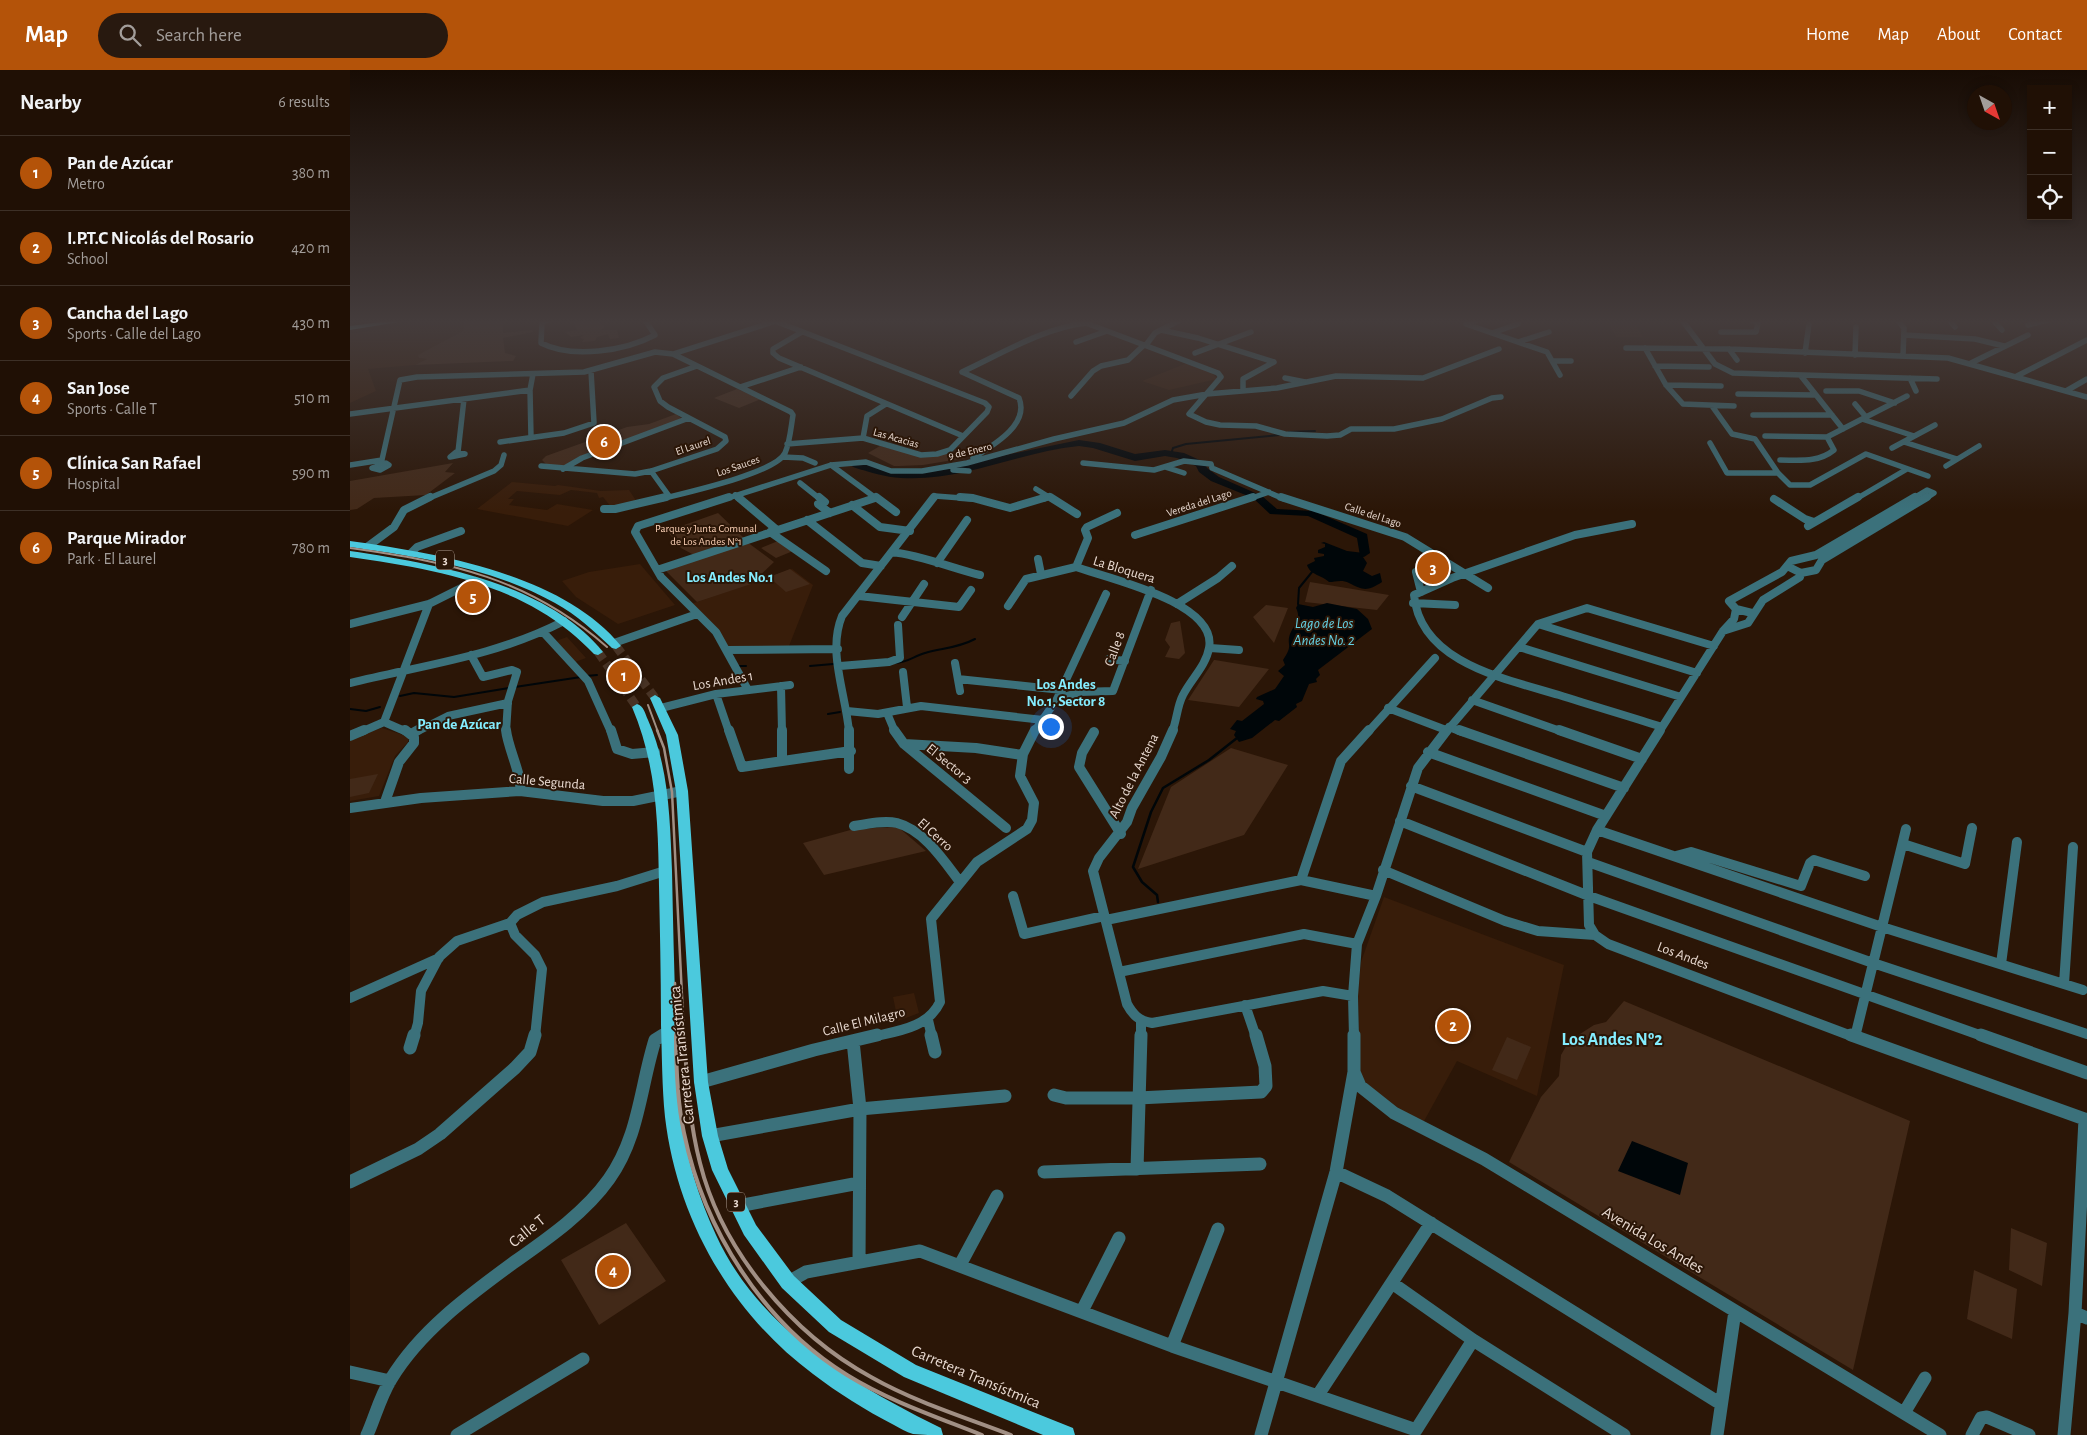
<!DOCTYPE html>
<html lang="en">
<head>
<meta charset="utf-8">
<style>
	body { margin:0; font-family:"Alegreya Sans",sans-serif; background:#28190f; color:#f1f3f6 }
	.controls { position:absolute; right:15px; top:15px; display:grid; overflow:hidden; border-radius:0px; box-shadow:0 2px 8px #0003 }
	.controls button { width:45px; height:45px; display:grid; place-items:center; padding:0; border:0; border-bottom:1px solid #3d3027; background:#201005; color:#f1f3f6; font:25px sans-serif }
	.compass { position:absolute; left:1617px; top:15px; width:45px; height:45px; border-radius:50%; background:#201005; box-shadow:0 2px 8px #0003; rotate:140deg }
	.you { position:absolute; left:700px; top:656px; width:18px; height:18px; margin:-12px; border:4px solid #fff; border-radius:50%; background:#1a73e8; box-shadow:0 0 0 8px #1a73e833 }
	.badge { display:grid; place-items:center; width:32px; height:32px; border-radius:50%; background:#b45309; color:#fff; font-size:16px; font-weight:700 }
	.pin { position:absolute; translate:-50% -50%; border:2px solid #fff; box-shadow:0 1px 5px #0006 }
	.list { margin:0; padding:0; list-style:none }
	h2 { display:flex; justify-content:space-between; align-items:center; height:65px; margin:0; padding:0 20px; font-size:21px }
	h2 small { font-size:16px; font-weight:400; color:#a29d9a }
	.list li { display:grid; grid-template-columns:32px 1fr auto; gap:15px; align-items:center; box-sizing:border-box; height:75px; padding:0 20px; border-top:1px solid #3d3027 }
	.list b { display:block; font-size:19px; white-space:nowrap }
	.list p { margin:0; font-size:16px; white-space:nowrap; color:#a29d9a }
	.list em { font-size:16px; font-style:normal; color:#a29d9a }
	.icon { flex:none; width:28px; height:28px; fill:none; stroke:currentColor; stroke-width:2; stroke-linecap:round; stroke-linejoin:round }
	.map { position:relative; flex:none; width:1737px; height:1365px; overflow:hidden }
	header { display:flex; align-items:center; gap:30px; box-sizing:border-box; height:70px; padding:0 25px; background:#b45309; color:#fff }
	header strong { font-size:24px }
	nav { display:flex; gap:28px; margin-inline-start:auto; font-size:18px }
	.search { width:350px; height:45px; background:#28190f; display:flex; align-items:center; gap:12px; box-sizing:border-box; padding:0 18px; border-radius:28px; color:#a29d9a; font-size:19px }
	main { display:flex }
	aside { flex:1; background:#201005 }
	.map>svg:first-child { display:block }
	.built { fill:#381d0a }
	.green { fill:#422918 }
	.water { fill:#000609 }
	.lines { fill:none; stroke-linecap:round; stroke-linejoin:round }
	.stream-far1 { stroke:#000609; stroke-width:2 }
	.stream { stroke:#000609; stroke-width:2.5 }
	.river { fill:#000609; fill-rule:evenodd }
	.major-tunnel { stroke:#483325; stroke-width:9; stroke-dasharray:9 5; stroke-linecap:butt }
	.minor-far3 { stroke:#3b717b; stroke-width:5.5 }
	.minor-far2 { stroke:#3b717b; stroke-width:8 }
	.minor-far1 { stroke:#3b717b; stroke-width:10 }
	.minor { stroke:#3b717b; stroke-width:13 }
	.major { fill:#4bc9dd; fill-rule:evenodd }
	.rail-far2 { stroke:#a18f84; stroke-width:2 }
	.rail-far1 { stroke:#a18f84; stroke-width:2.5 }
	.rail { stroke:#a18f84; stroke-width:4 }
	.labels { text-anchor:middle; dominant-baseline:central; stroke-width:4; stroke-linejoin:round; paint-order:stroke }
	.far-street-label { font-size:11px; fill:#e9dad1; stroke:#2b1607 }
	.far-park-label { font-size:11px; fill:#fdd2b7; stroke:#2b1607 }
	.shield { fill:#2b1607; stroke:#b09f94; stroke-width:1 }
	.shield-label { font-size:12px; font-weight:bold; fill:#e9dad1 }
	.street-label { font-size:14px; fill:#e9dad1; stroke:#2b1607 }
	.neighbourhood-label { font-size:15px; font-weight:bold; fill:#84edff; stroke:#2b1607 }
	.water-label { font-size:15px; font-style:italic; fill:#64d0e2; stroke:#2b1607 }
	.near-street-label { font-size:16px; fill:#e9dad1; stroke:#2b1607 }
	.near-neighbourhood-label { font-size:18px; font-weight:bold; fill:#84edff; stroke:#2b1607 }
</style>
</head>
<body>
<header>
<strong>Map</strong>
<div class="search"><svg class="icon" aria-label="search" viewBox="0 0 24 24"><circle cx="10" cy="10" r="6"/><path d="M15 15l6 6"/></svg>Search here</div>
<nav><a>Home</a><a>Map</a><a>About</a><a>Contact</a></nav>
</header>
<main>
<aside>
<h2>Nearby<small>6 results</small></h2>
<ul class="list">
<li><span class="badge">1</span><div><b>Pan de Azúcar</b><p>Metro</p></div><em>380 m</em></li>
<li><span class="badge">2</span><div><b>I.P.T.C Nicolás del Rosario</b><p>School</p></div><em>420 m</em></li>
<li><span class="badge">3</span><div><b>Cancha del Lago</b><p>Sports · Calle del Lago</p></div><em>430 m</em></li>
<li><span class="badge">4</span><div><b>San Jose</b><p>Sports · Calle T</p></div><em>510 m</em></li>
<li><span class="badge">5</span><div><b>Clínica San Rafael</b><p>Hospital</p></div><em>590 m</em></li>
<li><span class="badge">6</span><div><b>Parque Mirador</b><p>Park · El Laurel</p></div><em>780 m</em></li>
</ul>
</aside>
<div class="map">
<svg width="1737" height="1365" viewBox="0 0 1737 1365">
	<rect width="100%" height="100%" fill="#2b1607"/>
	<path class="built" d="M84 250H114L113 261 69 288 78 289 65 295 18 299 26 321 0 333V264Z
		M1257 250H1283L1293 267H1266Z
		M837 293 862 303 867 309 819 320 792 311Z
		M162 412 205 416 208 415 251 421 279 420 287 432 261 437 253 427 249 428 247 423 221 420 210 425 167 421 158 429H164L159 435 197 440 207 434 243 440 218 456 127 439Z
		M290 494 325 535 268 554 226 527 212 511 239 502Z
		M442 499 463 515 439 576 379 578 341 534Z
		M217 567 236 588 225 592 206 571Z
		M32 658 53 665 58 668V672L45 686 29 726 0 731V668Z
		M1034 827 1214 895 1187 1026 1107 991 1073 1053 1050 1040 1015 1013 1010 1007 1008 922 1011 892Z
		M564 923 569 943 548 951 543 927Z"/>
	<path class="green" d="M114 250H153V263L182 260 183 262 153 268 155 283 166 286 163 291 65 295 77 289 69 288 68 285 113 261Z
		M218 250H252L250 252 255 257 251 260H267L269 268 260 269 258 264 247 267 245 271 232 272 234 269 230 268 234 265 221 267 215 262 227 260 224 253H219Z
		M387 319 411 329 389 338 364 328Z
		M326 344 332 349 212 397 197 395 192 390 196 386 277 357 299 354Z
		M530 376 571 386 598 383 615 388 573 395 549 396H544L518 383Z
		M103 393 95 402 105 403 76 425 24 428 7 439 0 440V411Z
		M368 443 394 468 344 485 331 478 317 461Z
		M428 471 443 481 426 488 411 478Z
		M397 472 424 492 401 514 347 532 315 500Z
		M1087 492 1101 504 1085 510 1073 501 1072 495Z
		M440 499 460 514 436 522 419 507Z
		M960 512 1039 525 1027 540 955 532Z
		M916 535 938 538 924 573 903 547Z
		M830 551 835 583 829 589 815 587 820 577 815 570 821 553Z
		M864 590H865L919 599 889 637 838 630Z
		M881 678 938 695 894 765 788 799 821 717Z
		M28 704 19 723 0 727V709Z
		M548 757 576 781 474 805 453 773 504 759Z
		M1274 931 1560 1051 1503 1300 1159 1092 1191 1027 1209 1006 1211 985 1219 971 1244 955 1256 952Z
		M1157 967 1181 977 1167 1010 1142 1000Z
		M276 1153 316 1211 249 1255 211 1190Z
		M1661 1158 1697 1173 1692 1216 1659 1200Z
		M1624 1200 1667 1219 1662 1269 1617 1249Z"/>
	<path class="water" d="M974 472 997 481 1014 483 1013 487 1017 493 1013 501 1022 506 1030 503 1032 512C1017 522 1013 520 999 513 992 509 985 512 979 512 972 505 960 505 957 495L965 491 964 488 974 486V484L968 483V480L975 477V474L971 473Z
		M977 533 1007 539 1018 549 1022 559 968 600 970 605 966 609 967 612 959 614 952 631 946 634 947 637 929 651 925 650 902 668 889 672 884 665 886 661 880 659 887 650 892 651 914 634 913 631 906 629 907 627 925 619 934 606 928 601 935 595 933 590C944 574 936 576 940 564 944 554 952 550 946 538L948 534 963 537Z
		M1282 1071 1338 1093 1330 1125 1268 1101Z"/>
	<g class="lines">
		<path class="stream-far1" d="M939 362 965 361
			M821 384 823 378 836 374 929 365
			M948 534 949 518 962 502
			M545 593C557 593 564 586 575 583 593 578 608 578 625 569
			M390 596H396
			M460 596 483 594
			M236 606 247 605
			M165 617 231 607
			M50 626 64 623 104 627 159 618
			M0 639 16 641 30 637
			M478 644 490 642"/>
		<path class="stream" d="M808 832 807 825 792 812 783 797 801 742 813 718 859 690 887 668"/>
		<path class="river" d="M729 370 750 373 785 384 815 380 834 383 854 392 857 398 869 407 912 426 927 439 964 441 1017 464 1020 483 1014 487 1010 486 1007 468 958 446 920 444 903 428 861 411 849 402 846 396 827 388 815 386 785 391 743 378 729 376C658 383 587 425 516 401 510 399 503 398 499 394L504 391 542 402H573Z"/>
		<path class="major-tunnel" d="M266 576 305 628
			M248 582 287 637"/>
		<path class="minor-far3" d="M198 250 192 252 191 273C222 289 275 281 305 265L295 250
			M1127 250 1116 254 1197 282 1210 305
			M1332 250 1365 294 1383 303 1587 309
			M1548 250 1554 258 1553 286
			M1599 250 1605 257
			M1643 250 1652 260
			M425 251 635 333 639 337 637 342 600 380 587 384 571 385 513 368 437 374
			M1678 255 1698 250
			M811 260 848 268 924 292
			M452 262 423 279V283L429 288 613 366
			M1371 262H1406L1408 253 1400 250
			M1142 263 1168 254
			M1554 265 1625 269 1654 276
			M726 272 757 261
			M1168 272 1199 262
			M796 275 805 263 830 250
			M1276 278 1379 279 1598 288 1737 327
			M1295 278 1316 315 1333 334 1384 336
			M1379 279 1387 290
			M845 283 901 262
			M1455 283 1459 254
			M323 284 429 250
			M1505 285 1506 257
			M1203 291H1221
			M1621 293 1678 265
			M1305 296 1359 297
			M612 302C651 284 693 258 736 253L868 303 871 307 839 344 856 352 870 355 906 356 935 364 977 366 990 365 1001 359H1044L1092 349 1142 328 1151 327
			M612 302 669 328C680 355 642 376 623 388
			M1451 306 1493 359
			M1667 306 1737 270
			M935 308 955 312
			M1560 308 1566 321
			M1316 315 1371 316
			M390 317 451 297
			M893 320V309L924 292
			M1476 321H1509L1545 333
			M1716 321 1737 309
			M1388 324 1466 325
			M721 326 743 301 751 296 778 290 794 275
			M1505 334 1516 347
			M1362 336 1382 364 1405 369 1428 403 1440 415H1460L1516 384 1578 406
			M0 344 180 320
			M1403 345H1482
			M1512 349 1564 366
			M1415 366 1477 367 1557 326
			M181 367 180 320 183 304
			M513 368 517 346 536 334
			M150 372 214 363 244 353 241 301
			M1554 372 1607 389
			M1360 373 1377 403H1428
			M1542 378 1585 355
			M106 382 115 384 100 387Z
			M108 382 114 329
			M433 387 453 388 465 393
			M1430 390C1449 390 1468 393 1484 380L1477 367
			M36 393 39 395 30 400 22 398Z
			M733 393 804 400 834 391 861 394 862 398 934 429
			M31 394 50 310 67 307 234 302 305 282 323 284 441 342 443 345C441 357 440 372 435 383 426 403 334 423 311 429
			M0 395 32 390
			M481 395 527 429
			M191 396 285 404 301 401 367 379 376 371 375 367 318 337 310 331 304 317 313 308 347 296
			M1596 396 1629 376
			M815 397 834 403
			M213 399 232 388 339 348
			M603 400 619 401
			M301 401 319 426
			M450 413 470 429
			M686 419 702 429
			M385 425 389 429
			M77 429 144 401 151 395 154 385
			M375 429 481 395 516 392 541 401H572L617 393 704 369 774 353 823 330 857 324 927 318 986 306 1073 308 1149 279
			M583 429 585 426 625 429
			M694 429 698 427
			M899 429 919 422
			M1506 429 1557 399
			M1562 429 1577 420 1584 423 1575 429"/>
		<path class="minor-far2" d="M379 427 288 456 285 462 311 507 366 562 398 620
			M388 427 427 460
			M469 427 475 432 468 434 480 443
			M526 427 546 442
			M610 427 623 428 660 438 697 427
			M700 427 727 444
			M931 427 1055 467 1138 518
			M1424 429 1455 449 1464 452
			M502 435 530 457 560 461
			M254 439H265L316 427
			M457 450 512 493 531 496
			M1282 454 1225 465 1102 508 1064 525C1070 593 1156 609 1209 625 1243 636 1278 646 1312 657
			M1458 456 1508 427
			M420 462 476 501
			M785 465 903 427
			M17 477 44 457 54 440 80 427
			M542 482C570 485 602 498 630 505
			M61 483 67 477 111 461
			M688 489 691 504
			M587 493 617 450
			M1437 496 1451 503 1466 500 1472 490 1577 427
			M726 497C756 508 868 532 859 578 856 596 841 609 833 625 827 636 827 650 822 662
			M726 497 738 468 735 460 737 457 767 443
			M307 500 525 428
			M1066 502 1071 522
			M509 526 609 537 621 520
			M1063 533 1105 535
			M827 534 868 508 882 496
			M658 536 676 509 726 497
			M1402 543 1386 539 1379 531 1432 502 1441 491 1466 485 1565 427
			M552 547 574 514
			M0 554 79 534 125 511
			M1188 554 1347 603
			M1373 561 1398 553 1413 530 1450 507 1451 503
			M193 562 238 611 261 662
			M264 573 347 544
			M1169 577 1331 627
			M860 578 889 580
			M377 580 488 579
			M121 585 133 607 162 600 167 602 158 631 156 662
			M759 589 775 591
			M605 593 610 621
			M490 596 539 592 550 588 548 555
			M553 602 557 637
			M608 609 712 620
			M0 613C73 595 147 586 214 551
			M431 616 432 662
			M366 624 379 662
			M707 629 730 622 763 621 801 520
			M1122 630 1213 662
			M311 638 366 624 440 615
			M1038 638 1096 660
			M497 641 528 644 571 636 693 650
			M537 643 545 662
			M34 652 79 534
			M1099 657 1112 662
			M11 662 34 652 57 662
			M66 662 98 646 158 633
			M499 662C496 624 477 582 492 546L584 427
			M684 662 707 629 756 524
			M1018 662 1085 588
			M1096 662 1188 554 1237 538 1364 576
			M1309 662 1373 561 1384 549 1386 539"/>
		<path class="minor-far1" d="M156 660C158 679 173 707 170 721
			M261 660 267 679 282 684 305 682
			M379 660 392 697 501 681
			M432 660V691
			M499 660V699
			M544 660 554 674 656 758
			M823 660 811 687 782 738 777 752 749 788 743 801 777 934C783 945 789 951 802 953L973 921 1003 926
			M1109 660 1274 718
			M1209 660 1292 689
			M1310 660 1247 760 1237 782 1239 855 1245 865 1258 874 1504 967
			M744 662 732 683 729 697 771 764
			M61 664 68 660
			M0 666 14 660
			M554 674 626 678 672 685
			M1078 682 1256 746
			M1061 716 1237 782
			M35 732 49 692 64 673V667L55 660
			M0 738 71 728 170 721 253 731H283L332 721
			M1050 751 1239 826 1635 967
			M504 756C518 754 534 750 547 753 574 760 594 791 610 812
			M1247 760 1532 857 1733 920
			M1553 774 1615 794 1622 758
			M1326 786 1341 782 1451 816 1460 793 1464 790 1515 806
			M1238 792 1523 893 1737 964
			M1033 800 1155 851 1188 861 1245 865
			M951 810 991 691 1019 660
			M663 826 674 864 754 846
			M756 850 951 810 1026 826
			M160 853 165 865 185 885 192 899 185 967
			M1651 894 1667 772
			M769 902 954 864 1007 874
			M1714 914 1723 777
			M0 928 89 888
			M895 935 906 967
			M578 950 582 967
			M64 967 68 953 71 921 89 887 107 871 160 853 167 845 193 832 267 816 315 801
			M311 967 319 962
			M522 967C547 961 578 958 590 932L581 849 627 792 677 759 682 750 684 733 670 706 673 684 685 660
			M791 967V952
			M1004 967 1003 926 1007 874 1026 826 1068 698 1097 660
			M1505 967 1556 759"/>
		<path class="minor" d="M581 965 585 982
			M1501 965 1737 1050
			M1631 965 1737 1003
			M503 971 510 1039 509 1191
			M60 978 64 965
			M1004 1002 1010 1016 1044 1043 1134 1089 1590 1365
			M351 1012 464 980 527 965
			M704 1025 716 1028H788L911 1022 916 1016 915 996 906 965
			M360 1066 510 1039 655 1026
			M787 1099 791 965
			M694 1102 910 1094
			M986 1102 1037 1126 1371 1334
			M0 1112 68 1079 90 1064 165 998 180 982 185 965
			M388 1136 509 1113
			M610 1195 647 1126
			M438 1212 456 1202 570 1181 822 1276 1066 1360 1123 1270
			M1042 1213 1123 1270 1274 1365
			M732 1241 769 1168
			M1725 1243 1737 1248
			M822 1276 868 1159
			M0 1302 40 1311
			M968 1325 1081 1153
			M1554 1343 1575 1308
			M17 1365C25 1347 30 1327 41 1309 70 1261 118 1226 163 1193 197 1169 235 1143 259 1109 289 1067 290 1018 305 970L313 965
			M107 1365 233 1289
			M911 1365 986 1102 1004 1002V965
			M1367 1365 1385 1241
			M1622 1365 1631 1348 1637 1347 1679 1365
			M1714 1365 1725 1243 1735 1049"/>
		<path class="major" d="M45 250H61L0 260V256Z
			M0 471C86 483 213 504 271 576L266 579 262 578C245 562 227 545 205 533 142 498 71 487 0 477Z
			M0 481C82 493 198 513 253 582L248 585 244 584C236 576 228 568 219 561 157 511 76 498 0 487Z
			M305 625 310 628 328 665 338 721 358 1012 368 1066 378 1099 406 1155 444 1206 491 1250 566 1295 723 1358 725 1365H693L554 1307 479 1262 432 1218 394 1165 362 1100 352 1066 344 1012 326 721 316 665 300 628Z
			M287 634C294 636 295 644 298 650 319 697 320 750 322 801 323 850 324 900 326 950 326 982 326 1015 331 1047 336 1088 349 1128 366 1165 409 1259 503 1315 591 1358L593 1365C584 1365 572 1365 563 1364 556 1362 550 1358 544 1355 515 1340 488 1323 463 1304 381 1243 327 1149 315 1047 312 1017 312 986 311 955 311 909 310 863 309 816 308 753 307 696 282 637Z"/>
		<path class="rail-far2" d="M0 478C100 492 179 508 257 577
			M298 635 308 662"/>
		<path class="rail-far1" d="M307 660 314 678 322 722 334 967
			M325 913 326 967"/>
		<path class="rail" d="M326 965C326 998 327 1031 334 1063 354 1160 413 1253 497 1305 539 1331 587 1347 632 1365
			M334 965C337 1008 339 1051 350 1093 372 1181 442 1264 521 1307 565 1332 614 1347 661 1365"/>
	</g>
	<linearGradient id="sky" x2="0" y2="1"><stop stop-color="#180c04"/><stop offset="0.57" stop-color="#443c3c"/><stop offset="1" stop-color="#443c3c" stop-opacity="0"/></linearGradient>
	<rect width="1737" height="441" fill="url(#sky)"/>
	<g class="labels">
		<g class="far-street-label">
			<text transform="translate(546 368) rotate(16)">Las Acacias</text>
			<text transform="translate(343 376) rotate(-19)">El Laurel</text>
			<text transform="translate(620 381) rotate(-13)">9 de Enero</text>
			<text transform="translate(388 396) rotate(-19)">Los Sauces</text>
			<text transform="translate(849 433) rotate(-18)">Vereda del Lago</text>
			<text transform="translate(1023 445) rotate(18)">Calle del Lago</text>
		</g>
		<g class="far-park-label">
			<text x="356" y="458">Parque y Junta Comunal<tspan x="356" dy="13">de Los Andes N°1</tspan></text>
		</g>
		<g class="shield">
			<rect x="86" y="480.5" width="18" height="19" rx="4"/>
			<rect x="377" y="1122.5" width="18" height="19" rx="4"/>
		</g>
		<g class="shield-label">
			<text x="95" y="490">3</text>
			<text x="386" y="1132">3</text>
		</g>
		<g class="street-label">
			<text transform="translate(774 500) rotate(17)">La Bloquera</text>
			<text transform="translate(765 579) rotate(-70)">Calle 8</text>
			<text transform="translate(373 611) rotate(-10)">Los Andes 1</text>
			<text transform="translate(599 694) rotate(39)">El Sector 3</text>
			<text transform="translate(784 706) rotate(-63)">Alto de la Antena</text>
			<text transform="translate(197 712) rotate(5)">Calle Segunda</text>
			<text transform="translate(585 765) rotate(42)">El Cerro</text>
			<text transform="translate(1333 886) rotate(21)">Los Andes</text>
			<text transform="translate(514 952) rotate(-14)">Calle El Milagro</text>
		</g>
		<g class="neighbourhood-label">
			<text x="380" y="507">Los Andes No.1</text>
			<text x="716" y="614">Los Andes<tspan x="716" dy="17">No.1, Sector 8</tspan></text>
			<text x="109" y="654">Pan de Azúcar</text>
		</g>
		<g class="water-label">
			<text x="974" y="553">Lago de Los<tspan x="974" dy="17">Andes No. 2</tspan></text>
		</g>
		<g class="near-street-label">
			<text transform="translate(332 985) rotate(-96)">Carretera Transístmica</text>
			<text transform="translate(177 1161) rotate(-39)">Calle T</text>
			<text transform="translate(1303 1170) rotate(31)">Avenida Los Andes</text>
			<text transform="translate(626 1307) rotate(23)">Carretera Transístmica</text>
		</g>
		<g class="near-neighbourhood-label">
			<text x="1262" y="970">Los Andes Nº2</text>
		</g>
	</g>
</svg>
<div class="controls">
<button>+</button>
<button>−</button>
<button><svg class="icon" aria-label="locate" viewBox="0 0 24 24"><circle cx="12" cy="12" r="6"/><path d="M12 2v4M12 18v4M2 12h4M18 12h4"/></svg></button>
</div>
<svg class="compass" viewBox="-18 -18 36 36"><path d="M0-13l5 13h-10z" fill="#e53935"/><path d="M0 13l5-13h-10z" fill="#a29d9a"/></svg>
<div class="you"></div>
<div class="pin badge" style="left:274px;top:606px">1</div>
<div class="pin badge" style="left:1103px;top:956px">2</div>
<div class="pin badge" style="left:1083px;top:498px">3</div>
<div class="pin badge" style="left:263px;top:1201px">4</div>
<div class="pin badge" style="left:123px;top:527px">5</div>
<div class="pin badge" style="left:254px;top:372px">6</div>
</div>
</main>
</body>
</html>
